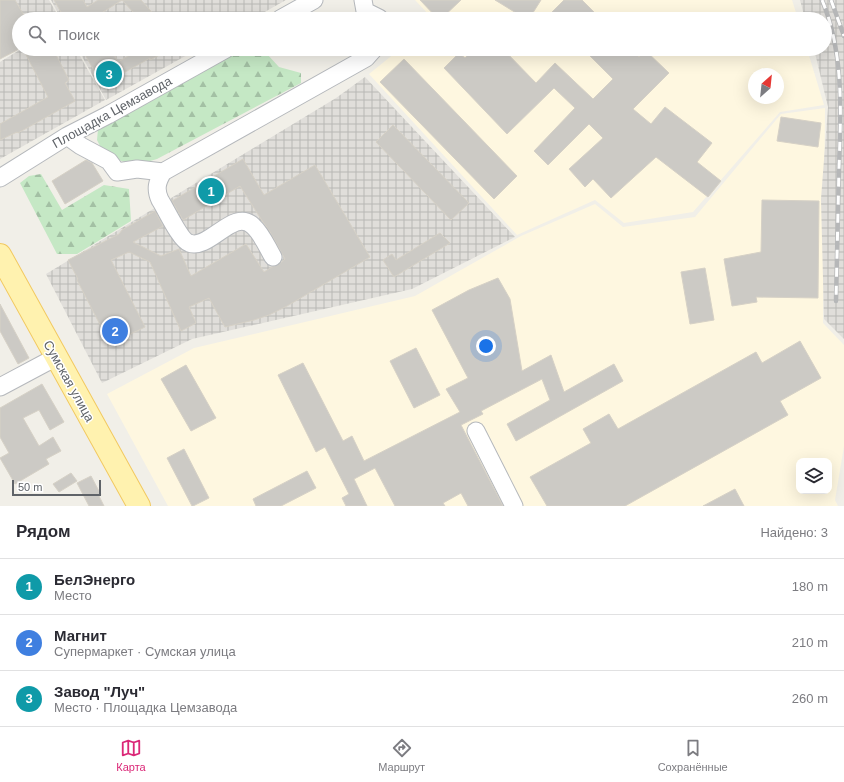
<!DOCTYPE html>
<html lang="ru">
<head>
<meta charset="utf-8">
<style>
	body { margin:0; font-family:Arial,sans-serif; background:#f7f7f7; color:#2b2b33 }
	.controls { position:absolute; right:12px; bottom:12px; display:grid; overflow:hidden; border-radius:8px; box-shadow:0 4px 16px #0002 }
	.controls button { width:36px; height:36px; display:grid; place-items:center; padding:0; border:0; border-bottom:1px solid #e1e1e2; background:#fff; color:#2b2b33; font:20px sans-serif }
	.compass { position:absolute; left:748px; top:68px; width:36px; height:36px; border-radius:50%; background:#fff; box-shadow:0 4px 16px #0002; rotate:27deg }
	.scale { position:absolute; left:12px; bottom:10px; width:89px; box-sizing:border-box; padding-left:4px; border:2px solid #5f6368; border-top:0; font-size:11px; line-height:14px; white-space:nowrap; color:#5f6368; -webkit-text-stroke:3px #fff; paint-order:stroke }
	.you { position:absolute; left:486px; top:346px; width:14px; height:14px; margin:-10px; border:3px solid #fff; border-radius:50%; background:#1a73e8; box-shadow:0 0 0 6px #1a73e833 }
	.badge { display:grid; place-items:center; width:26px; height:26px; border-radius:50%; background:#db2777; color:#fff; font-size:13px; font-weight:700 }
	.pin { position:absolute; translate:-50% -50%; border:2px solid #fff; box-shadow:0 1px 4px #0006 }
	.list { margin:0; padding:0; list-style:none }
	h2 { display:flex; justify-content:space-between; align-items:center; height:52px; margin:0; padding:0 16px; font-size:17px }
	h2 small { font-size:13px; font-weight:400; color:#7c7c81 }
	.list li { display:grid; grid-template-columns:26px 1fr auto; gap:12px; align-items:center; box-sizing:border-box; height:56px; padding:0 16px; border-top:1px solid #e1e1e2 }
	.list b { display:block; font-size:15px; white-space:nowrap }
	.list p { margin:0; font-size:13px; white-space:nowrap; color:#7c7c81 }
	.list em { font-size:13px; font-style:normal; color:#7c7c81 }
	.icon { flex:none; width:22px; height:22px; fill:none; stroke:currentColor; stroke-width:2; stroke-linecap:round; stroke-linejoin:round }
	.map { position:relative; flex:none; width:844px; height:506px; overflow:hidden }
	.search { position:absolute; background:#fff; box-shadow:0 4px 16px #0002; left:12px; right:12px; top:12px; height:44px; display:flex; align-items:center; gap:10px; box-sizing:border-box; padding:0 14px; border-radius:22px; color:#7c7c81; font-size:15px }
	.sheet { height:220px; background:#fff }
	nav { display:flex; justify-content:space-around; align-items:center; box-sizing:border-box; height:56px; border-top:1px solid #e1e1e2; background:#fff; font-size:11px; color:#7c7c81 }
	nav a { display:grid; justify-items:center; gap:2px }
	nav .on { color:#db2777 }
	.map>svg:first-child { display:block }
	.commercial { fill:#fef7e0; fill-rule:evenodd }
	.industrial { fill:url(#industrial-grid) }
	.forest { fill:url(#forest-firs) }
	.building { fill:#cccac5; stroke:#d6d1c6 }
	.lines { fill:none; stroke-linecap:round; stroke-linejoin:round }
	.minor-casing { stroke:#b5b8bc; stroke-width:19 }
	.major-casing { stroke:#f2c960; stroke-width:24 }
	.minor { stroke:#fff; stroke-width:17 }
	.major { stroke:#fff2af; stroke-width:22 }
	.rail-casing { stroke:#b6b7b8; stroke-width:4.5 }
	.rail { stroke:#fff; stroke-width:3; stroke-dasharray:9; stroke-linecap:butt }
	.labels { text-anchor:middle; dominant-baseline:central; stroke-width:3; stroke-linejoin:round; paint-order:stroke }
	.street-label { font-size:13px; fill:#5f6368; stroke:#fff }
</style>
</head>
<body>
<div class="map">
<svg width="844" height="506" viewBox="0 0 844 506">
	<defs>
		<pattern id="industrial-grid" width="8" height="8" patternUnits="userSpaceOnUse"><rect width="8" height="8" fill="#e0deda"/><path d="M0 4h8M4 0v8" fill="none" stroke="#b9b8b5"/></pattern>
		<pattern id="forest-firs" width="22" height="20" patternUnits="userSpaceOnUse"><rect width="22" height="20" fill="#c5e8c5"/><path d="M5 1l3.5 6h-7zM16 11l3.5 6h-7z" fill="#a3c0a4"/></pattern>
	</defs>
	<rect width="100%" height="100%" fill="#f1efe8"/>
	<path class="commercial" d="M415 0H792L798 19H430L431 17Z
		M400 49H807L824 105 780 112 693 212 624 223 595 200 517 235 369 74ZM754 74H778V98H754Z
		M825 108 823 323 844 345V446L835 500 838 506H168L107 394 194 348 415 296 521 236 595 204 623 227 695 217 781 114ZM799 461H829V491H799Z"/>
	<path class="industrial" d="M0 0H49L60 19H19V49H76L105 100 0 159V62L18 51 0 20Z
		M51 0H286L252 19H61Z
		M800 0H844V339L824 319 821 199 828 107 814 49H825V19H805Z
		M78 49H198L106 100Z
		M365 77 515 237 412 289 192 339 102 383 46 274 336 98Z"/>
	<path class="forest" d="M247 49 267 54 279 67 301 73V83L157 159 137 165 114 159 102 150 97 140 98 129 194 73Z
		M41 174 62 210 104 185 129 189 131 221 77 254H57L20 183 29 176Z"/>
	<path class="building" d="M0 0H15L26 19H19V49L0 59Z
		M54 0H83L87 7 98 0H141L158 19H129L134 13 122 0 92 19H65Z
		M420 0H461L441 19H438Z
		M495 0H541L529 19H526Z
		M564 0H582L601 19H545Z
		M23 49H53L69 80 65 83 75 101 18 133 17 132 0 140V124L48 97Z
		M82 49H111L118 62 140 49H171L150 60V58L102 85Z
		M474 49H503L536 83 555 63 593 99 613 79 583 49H631L639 57 645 50 669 73 633 109 651 124 665 107 712 143 697 162 721 181 708 197 656 157 611 198 593 179 585 187 569 169 603 138 589 124 548 165 534 151 575 108 554 88 507 134 444 68 459 53 465 58Z
		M404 59 517 176 494 199 380 82Z
		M781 117 821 123 818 147 777 141Z
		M393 125 469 203 451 220 376 142Z
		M243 159 264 195 315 165 370 257 287 306 269 315 254 320 225 327 209 298 189 307 196 323 181 331 150 262 129 252 111 260 145 327 110 344 77 280 78 279 68 260 119 234 122 230 155 211 163 226 133 242 161 256 179 249 191 276 246 244 264 272 272 267 278 265 285 259 270 232 261 219 240 186 183 220 172 201Z
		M86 160 92 163 103 181 65 204 52 181Z
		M762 200 819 201 818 298 756 297 757 302 732 306 724 259 761 252Z
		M440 233 450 243 394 277 383 260 392 254 396 260Z
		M705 268 714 320 690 324 681 272Z
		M498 278 510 299 522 371 551 355 564 392 614 364 623 381 516 441 507 424 550 400 542 379 481 411 483 414 461 425 503 506H468L461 493 443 503 445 506H395L375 468 354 479 367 506H346L342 498 349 494 325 447 316 452 278 375 303 363 343 441 352 436 364 461 460 412 446 389 468 378 432 310 469 290Z
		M0 304 29 358 18 364 0 331Z
		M800 341 821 378 780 401 788 415 625 506H547L530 477 591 443 583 429 609 414 618 429 756 352 762 363Z
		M416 348 440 395 414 408 390 361Z
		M186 365 216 418 191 431 161 379Z
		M42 384 64 422 50 430 39 410 23 418 39 446 53 437 61 451 46 459 49 464 15 484 0 458 9 453 0 437V408Z
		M184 449 209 498 193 506H192L167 458Z
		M307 471 316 488 281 506H256L253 499Z
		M71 473 77 481 59 492 53 484Z
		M91 476 101 495 99 496 104 506H89L77 483Z
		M735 489 744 506H703Z"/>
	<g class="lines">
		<defs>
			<path id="minor" d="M363 0 365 11 379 18 380 19
				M280 19 314 0
				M67 136 81 146 109 161 117 172 137 169 163 172
				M0 178 67 136 108 115 226 49
				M273 257C267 247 262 234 253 226 234 207 209 251 189 243 180 240 166 209 160 200 155 189 157 182 163 172L366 58 374 49
				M0 387 45 363 56 358
				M476 431 514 506"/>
			<path id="major" d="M0 255 139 506"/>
		</defs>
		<use href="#minor" class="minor-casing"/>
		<use href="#major" class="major-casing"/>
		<use href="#minor" class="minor"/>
		<use href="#major" class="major"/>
		<defs>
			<path id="rail" d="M822 0C844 52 841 112 839 168 838 212 837 257 836 301
				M831 0 844 36"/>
		</defs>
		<use href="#rail" class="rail-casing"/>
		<use href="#rail" class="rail"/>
	</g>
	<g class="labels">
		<g class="street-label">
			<text transform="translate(112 112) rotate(-29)">Площадка Цемзавода</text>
			<text transform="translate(69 381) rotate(61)">Сумская улица</text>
		</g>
	</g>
</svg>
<div class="controls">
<button><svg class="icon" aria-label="layers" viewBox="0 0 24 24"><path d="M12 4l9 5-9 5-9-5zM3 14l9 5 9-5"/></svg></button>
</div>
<svg class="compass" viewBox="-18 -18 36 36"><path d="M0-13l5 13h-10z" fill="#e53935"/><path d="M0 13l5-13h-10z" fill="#7c7c81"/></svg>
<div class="scale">50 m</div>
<div class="you"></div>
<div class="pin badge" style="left:211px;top:191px;background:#0f9aa8">1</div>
<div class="pin badge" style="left:115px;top:331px;background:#3f7fe0">2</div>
<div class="pin badge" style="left:109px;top:74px;background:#0f9aa8">3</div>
<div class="search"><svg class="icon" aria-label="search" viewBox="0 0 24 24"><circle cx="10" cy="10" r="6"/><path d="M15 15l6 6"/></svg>Поиск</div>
</div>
<section class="sheet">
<h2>Рядом<small>Найдено: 3</small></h2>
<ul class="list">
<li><span class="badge" style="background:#0f9aa8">1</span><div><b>БелЭнерго</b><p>Место</p></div><em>180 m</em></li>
<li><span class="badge" style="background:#3f7fe0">2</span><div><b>Магнит</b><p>Супермаркет · Сумская улица</p></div><em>210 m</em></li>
<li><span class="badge" style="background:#0f9aa8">3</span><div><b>Завод &quot;Луч&quot;</b><p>Место · Площадка Цемзавода</p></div><em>260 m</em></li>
</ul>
</section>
<nav>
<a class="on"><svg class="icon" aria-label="map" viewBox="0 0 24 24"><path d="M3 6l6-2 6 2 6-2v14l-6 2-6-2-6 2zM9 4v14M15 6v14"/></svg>Карта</a>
<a><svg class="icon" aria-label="directions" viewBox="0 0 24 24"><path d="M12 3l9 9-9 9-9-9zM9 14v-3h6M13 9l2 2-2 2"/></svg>Маршрут</a>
<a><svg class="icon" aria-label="saved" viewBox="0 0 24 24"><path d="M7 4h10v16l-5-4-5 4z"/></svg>Сохранённые</a>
</nav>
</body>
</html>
